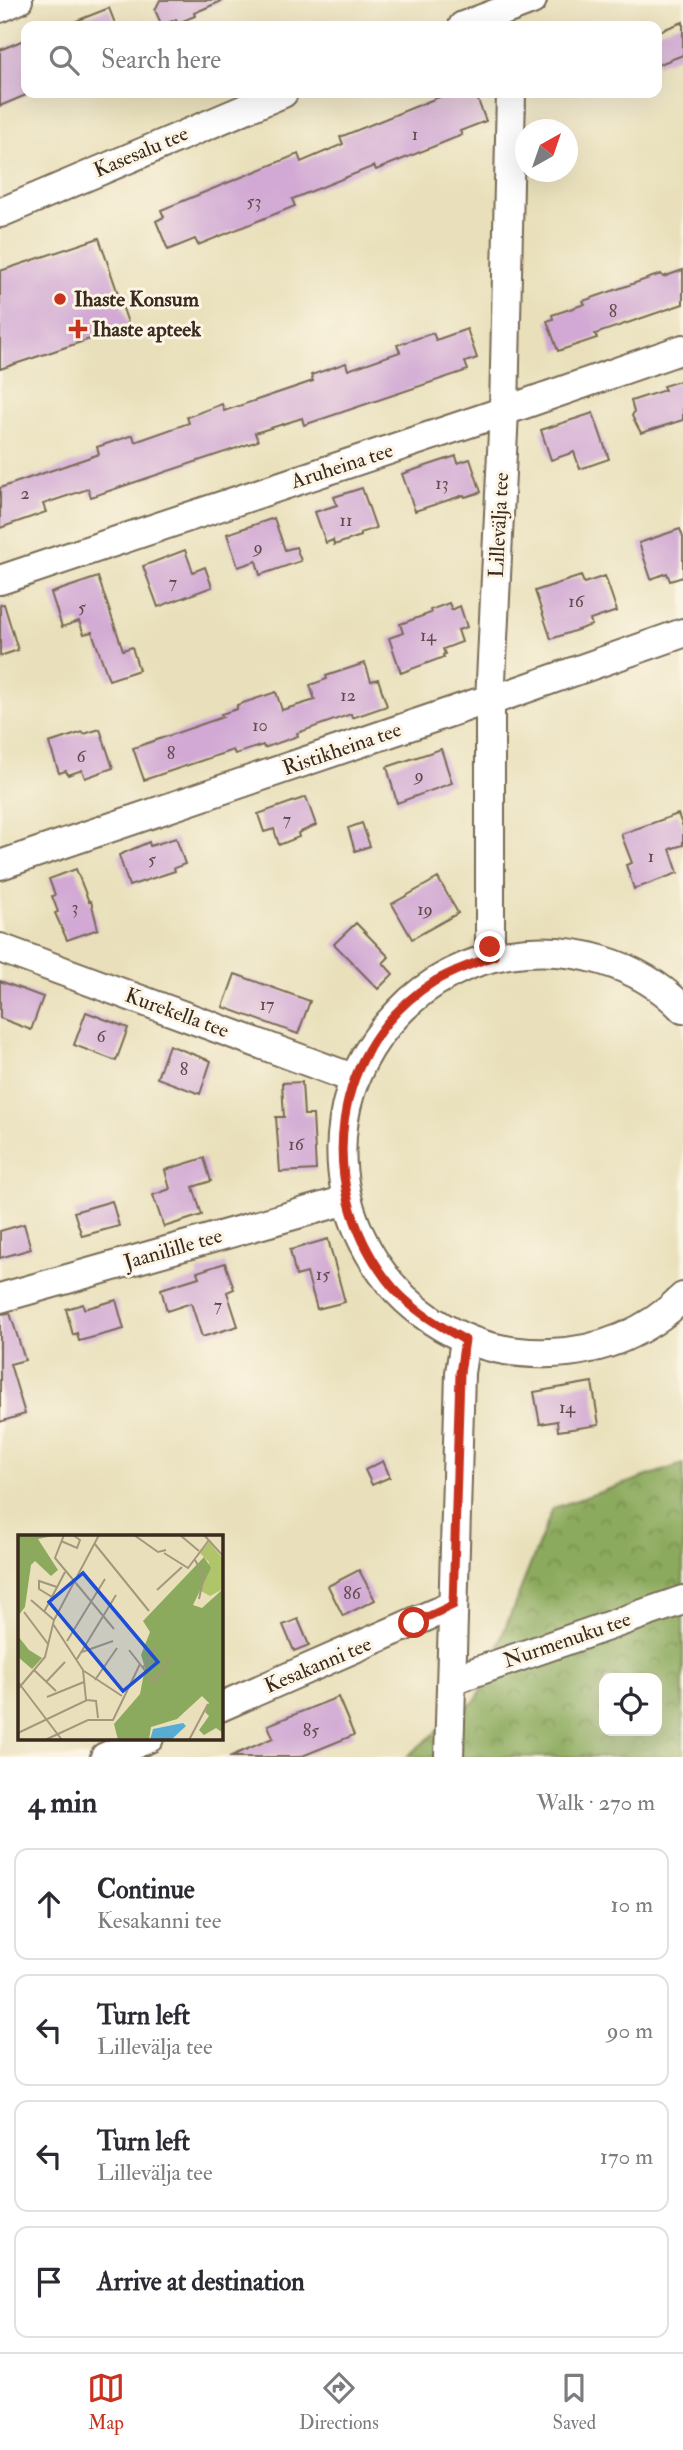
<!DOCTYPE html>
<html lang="en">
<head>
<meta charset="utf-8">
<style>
	body { margin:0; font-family:"IM FELL Double Pica",serif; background:#f2f2f3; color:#2b2b33 }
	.controls { position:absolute; right:21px; bottom:21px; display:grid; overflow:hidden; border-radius:14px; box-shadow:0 7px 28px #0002 }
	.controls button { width:63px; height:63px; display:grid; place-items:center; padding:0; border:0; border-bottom:2px solid #e1e1e2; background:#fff; color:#2b2b33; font:35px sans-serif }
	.compass { position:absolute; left:515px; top:119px; width:63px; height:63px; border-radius:50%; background:#fff; box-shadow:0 7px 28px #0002; rotate:40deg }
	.stop { position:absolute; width:21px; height:21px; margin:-16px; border:5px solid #c8321e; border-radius:50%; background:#fff }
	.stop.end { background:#c8321e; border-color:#fff; box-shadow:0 2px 7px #0008 }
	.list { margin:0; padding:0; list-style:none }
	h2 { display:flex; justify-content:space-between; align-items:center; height:91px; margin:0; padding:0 28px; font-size:30px }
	h2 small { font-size:23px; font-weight:400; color:#7c7c81 }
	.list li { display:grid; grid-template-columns:46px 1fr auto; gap:21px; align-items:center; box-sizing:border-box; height:112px; margin:0 14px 14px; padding:0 14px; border:2px solid #e1e1e2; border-radius:14px }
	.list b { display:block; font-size:26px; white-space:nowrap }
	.list p { margin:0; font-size:23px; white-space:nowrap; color:#7c7c81 }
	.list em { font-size:23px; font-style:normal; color:#7c7c81 }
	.icon { flex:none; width:38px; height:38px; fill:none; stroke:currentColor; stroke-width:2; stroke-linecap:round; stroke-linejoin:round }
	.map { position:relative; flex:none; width:683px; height:1757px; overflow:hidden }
	.search { position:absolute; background:#fff; box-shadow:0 7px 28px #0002; left:21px; right:21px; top:21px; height:77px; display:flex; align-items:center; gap:18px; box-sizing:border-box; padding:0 24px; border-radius:14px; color:#7c7c81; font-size:26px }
	.sheet { height:595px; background:#fff }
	nav { display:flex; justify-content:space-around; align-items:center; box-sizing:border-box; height:98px; border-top:2px solid #e1e1e2; background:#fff; font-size:19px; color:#7c7c81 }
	nav a { display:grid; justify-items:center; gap:4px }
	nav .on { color:#c8321e }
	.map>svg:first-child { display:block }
	.forest { fill:url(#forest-crowns); stroke:#646a3e; stroke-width:2; fill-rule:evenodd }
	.building { fill:#d1a9d4 }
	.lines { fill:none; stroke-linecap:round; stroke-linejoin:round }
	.minor-casing { stroke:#786a55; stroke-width:32 }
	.minor { stroke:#fff; stroke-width:28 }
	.route { stroke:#c8321e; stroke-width:9 }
	.poi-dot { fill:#c8321e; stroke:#fcf5e5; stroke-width:2.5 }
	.labels { text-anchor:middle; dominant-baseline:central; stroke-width:6; stroke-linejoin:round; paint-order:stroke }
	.number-label { font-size:18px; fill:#604a4c }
	.street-label { font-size:21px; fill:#3b2a1e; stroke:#fcf5e5 }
	.poi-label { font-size:21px; font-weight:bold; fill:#3b2a1e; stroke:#fcf5e5; text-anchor:start }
	.inset-road { fill:none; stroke:#a3977c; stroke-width:2 }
	.view { fill:#1d4ed8; fill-opacity:0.15; stroke:#1d4ed8; stroke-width:3.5 }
	.inset-edge { fill:none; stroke:#3b2a1e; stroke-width:3.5 }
</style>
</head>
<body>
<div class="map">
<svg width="683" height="1757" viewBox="0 0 683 1757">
	<defs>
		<pattern id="forest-crowns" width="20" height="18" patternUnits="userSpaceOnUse" patternTransform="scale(1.75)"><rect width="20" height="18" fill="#8caa5d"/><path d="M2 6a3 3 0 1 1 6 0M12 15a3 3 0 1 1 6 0" fill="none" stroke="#748b4c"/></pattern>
	</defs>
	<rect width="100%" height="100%" fill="#fcf5e5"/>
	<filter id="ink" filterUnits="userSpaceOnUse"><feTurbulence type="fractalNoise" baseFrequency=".0143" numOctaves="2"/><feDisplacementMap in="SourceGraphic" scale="14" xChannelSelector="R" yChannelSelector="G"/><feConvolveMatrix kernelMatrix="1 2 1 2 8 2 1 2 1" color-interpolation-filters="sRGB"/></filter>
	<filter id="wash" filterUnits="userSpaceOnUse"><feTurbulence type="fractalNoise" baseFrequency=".00686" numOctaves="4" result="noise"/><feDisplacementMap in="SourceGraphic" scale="28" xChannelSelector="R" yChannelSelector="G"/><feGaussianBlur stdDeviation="1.57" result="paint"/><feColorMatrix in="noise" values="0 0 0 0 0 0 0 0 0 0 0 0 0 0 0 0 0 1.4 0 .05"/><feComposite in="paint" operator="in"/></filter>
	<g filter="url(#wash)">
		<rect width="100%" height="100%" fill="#e9e0bb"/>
		<path class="forest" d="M683 1464V1757H406L477 1699 553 1508ZM604 1678H657V1731H604Z"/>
		<g id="blocks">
			<path class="building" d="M160 0H224L194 13 195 16 178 23 176 19 162 26 155 10Z
				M109 8 116 26H66V25Z
				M683 22V55L657 65V32Z
				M26 39V95L0 106V50Z
				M449 93H475L486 121 460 131 462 135 376 170 374 166 292 199 295 206 198 245 195 239 168 250 156 221 164 217 161 210 298 154 301 162 343 144 340 137Z
				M99 238 129 326 0 369V271Z
				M683 270V304L595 334 597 338 558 351 547 321 553 319 552 315 585 304 583 301 661 274 663 277Z
				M467 329 477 358 465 362 468 370 304 425 302 418 255 433 258 441 91 497 88 489 43 504 46 512 0 528V488L99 454 97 447 133 435 135 442 189 423 187 417 222 404 224 411 313 381 311 375 346 363 348 370 400 352 397 345 433 333 436 340Z
				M683 380V420L641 433 632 416 634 412 631 401 665 390 663 386Z
				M593 413 609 459 580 469 574 452 551 460 541 430Z
				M456 456 458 463 470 459 481 492 465 497 464 495 415 511 402 474Z
				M362 488 376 528 360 533 361 536 334 545 333 540 326 543 315 512 337 505 334 497Z
				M274 518 285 550 296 547 301 561 260 575 256 561 238 567 227 534Z
				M680 529 683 537V577L670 581 667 573 651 579 639 543Z
				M185 550 193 572 205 567 212 587 158 607 143 566Z
				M581 576 584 583 605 576 617 611 590 620 592 625 551 639 535 591Z
				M98 577 123 650 132 647 139 670 109 680 92 632 84 634 79 621 62 627 51 593Z
				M449 603 452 610 460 606 467 627 458 630 462 642 443 649 445 654 443 655 444 657 401 673 389 638 403 633 400 624 431 613 430 610Z
				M4 604 18 650 0 656V605Z
				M365 663 371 681 378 679 387 706 352 718 351 714 297 733 298 736 264 748 263 745 235 754 233 750 144 780 133 748 223 717 221 714 237 709V705L276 692 282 710 315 700 310 685 327 679 326 676Z
				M100 729 113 768 85 778 82 770 68 775 66 771 59 773 49 743 83 732 84 734Z
				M441 749 452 783 397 803 387 767Z
				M306 797 316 825 298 833 299 837 279 845 274 829 264 832 258 814Z
				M678 814 683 827V845L670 849 678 873 634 889 626 865 632 863 621 834Z
				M362 823 370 846 355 851 348 828Z
				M176 838 185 864 174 868 175 871 129 886 119 855 149 842 150 846Z
				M76 869 89 902 91 901 98 929 67 940 55 913 58 912 52 896 55 895 49 879Z
				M438 878 458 913 412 939 392 904Z
				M356 923 389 957 383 963 393 974 378 989 334 944Z
				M235 974 310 1001 298 1034 223 1007Z
				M0 981 43 997 31 1030 0 1018Z
				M86 1012 128 1028 116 1061 74 1045Z
				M169 1045 211 1061 200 1094 157 1078Z
				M302 1082 304 1115H313L316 1170 280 1172 276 1117H284L282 1083Z
				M204 1158 211 1181 193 1187 202 1215 164 1227 153 1195 170 1189 165 1170Z
				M112 1201 119 1226 82 1236 74 1212Z
				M24 1224 31 1249 0 1258V1231Z
				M328 1239 345 1302 317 1309 307 1273 296 1276 290 1250Z
				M225 1263 234 1289 227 1292 238 1326 202 1337 191 1303 167 1311 161 1289 199 1277 197 1272Z
				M116 1300 124 1329 79 1341 77 1333 73 1335 66 1309 83 1304 84 1309Z
				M10 1313 25 1360 10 1364 25 1414 0 1422V1314Z
				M592 1382 599 1425 558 1431 557 1421 540 1424 534 1392Z
				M383 1461 390 1477 372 1485 365 1470Z
				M359 1570 375 1600 343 1616 328 1586Z
				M298 1619 309 1645 294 1651 283 1625Z
				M338 1697 354 1735 300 1757H229L273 1738 268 1725Z"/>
		</g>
	</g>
	<g filter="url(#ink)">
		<use href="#blocks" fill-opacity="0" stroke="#786a55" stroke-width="2"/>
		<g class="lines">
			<defs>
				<path id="minor" d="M0 8 18 0
					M463 26 532 0
					M0 213 283 93
					M0 580 490 416 683 349
					M0 865 477 703 490 701 683 633
					M0 948 355 1079
					M494 956 490 947V701L504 411 511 93
					M683 1009C639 962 571 945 509 954 467 961 428 981 399 1012 272 1141 370 1360 550 1353 600 1352 648 1332 683 1297
					M0 1298 347 1200
					M452 1680 683 1600
					M220 1707 453 1605
					M105 1757 149 1738
					M449 1757 460 1373 465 1340"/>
			</defs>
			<use href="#minor" class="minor-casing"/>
			<use href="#minor" class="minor"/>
		</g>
	</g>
	<g class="lines" filter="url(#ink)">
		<path class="route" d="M414 1623 453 1605 460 1373 465 1340C436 1324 406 1306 386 1279 314 1183 331 1046 435 981 454 970 474 963 494 956L490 947"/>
	</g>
	<g class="poi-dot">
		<circle cx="60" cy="299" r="7"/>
		<path d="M74.5 318.5h7v7h7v7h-7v7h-7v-7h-7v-7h7z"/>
	</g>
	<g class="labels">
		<g class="number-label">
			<text x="415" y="134">1</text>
			<text x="254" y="201">53</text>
			<text x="613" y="311">8</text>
			<text x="442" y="483">13</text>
			<text x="25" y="493">2</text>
			<text x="346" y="520">11</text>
			<text x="258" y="547">9</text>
			<text x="173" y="582">7</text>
			<text x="576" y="601">16</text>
			<text x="82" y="607">5</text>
			<text x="428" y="635">14</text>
			<text x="348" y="695">12</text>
			<text x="260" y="725">10</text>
			<text x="171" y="753">8</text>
			<text x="81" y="756">6</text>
			<text x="419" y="775">9</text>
			<text x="287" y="819">7</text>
			<text x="651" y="856">1</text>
			<text x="152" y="859">5</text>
			<text x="75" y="907">3</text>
			<text x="425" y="909">19</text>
			<text x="267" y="1004">17</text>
			<text x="101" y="1036">6</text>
			<text x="184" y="1069">8</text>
			<text x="296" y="1144">16</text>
			<text x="323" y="1274">15</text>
			<text x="218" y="1305">7</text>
			<text x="567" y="1407">14</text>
			<text x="352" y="1593">86</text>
			<text x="311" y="1730">85</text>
		</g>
		<g class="street-label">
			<text transform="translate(141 152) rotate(-23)">Kasesalu tee</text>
			<text transform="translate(342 466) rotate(-18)">Aruheina tee</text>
			<text transform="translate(499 525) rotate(-87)">Lillevälja tee</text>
			<text transform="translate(342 749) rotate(-19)">Ristikheina tee</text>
			<text transform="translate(177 1013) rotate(20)">Kurekella tee</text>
			<text transform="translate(173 1249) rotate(-16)">Jaanilille tee</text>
			<text transform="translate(567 1640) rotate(-19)">Nurmenuku tee</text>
			<text transform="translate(318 1665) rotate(-23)">Kesakanni tee</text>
		</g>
		<g class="poi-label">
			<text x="74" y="299">Ihaste Konsum</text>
			<text x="92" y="329">Ihaste apteek</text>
		</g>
	</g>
	<g transform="translate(18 1535)">
		<rect width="205" height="205" fill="#e9e0bb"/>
		<path d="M191 7 205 24V54L192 61 183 56 191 27 182 18Z" fill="#b0c469"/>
		<path d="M0 0H40L20 4 40 35 33 41 17 26 13 30 7 72 0 81ZM186 22 193 33 175 70 184 73 205 54V198L198 193 186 200 181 195 191 181 187 177 191 168 184 161 159 184 133 192 131 205H100L96 189 122 159 127 133 123 120 132 97 125 86ZM0 93V101L11 115 24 123 14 134 0 122Z" fill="#8caa5d"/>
		<path d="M165 188 168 191 153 205H132L135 194Z" fill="#56acd3"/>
		<path class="inset-road" d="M46 0 37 23 96 94M116 0 140 17 148 15M162 0 181 16M186 0 205 21M43 6 59 13 62 5 55 0M76 8 131 76M146 18 170 33 191 5M177 25 186 41 181 64M139 55 164 32M34 62 21 54V46L39 52M13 65 36 85M6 77 30 109M26 77 47 37M35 89 65 135 68 165M49 106 87 44M111 115 136 147 152 123M64 117 95 106M59 124 98 60M125 133 137 112M16 135 38 156M66 136 104 161M77 145 99 113M0 147 44 205M28 147 47 127M0 154 27 122 36 85 81 0M29 162 66 147M0 198 69 165 78 166 80 183M27 205 70 185H95L122 129M171 205 190 169"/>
		<path class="view" d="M65 38 140 127 105 156 31 67Z"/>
		<rect width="205" height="205" class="inset-edge"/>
	</g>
</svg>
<div class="controls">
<button><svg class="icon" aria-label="locate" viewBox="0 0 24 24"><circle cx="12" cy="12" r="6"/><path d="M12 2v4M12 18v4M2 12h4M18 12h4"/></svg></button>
</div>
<svg class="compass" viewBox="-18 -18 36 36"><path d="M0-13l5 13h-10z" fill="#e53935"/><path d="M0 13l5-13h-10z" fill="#7c7c81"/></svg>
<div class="stop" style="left:414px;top:1623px"></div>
<div class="stop end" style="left:490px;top:947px"></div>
<div class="search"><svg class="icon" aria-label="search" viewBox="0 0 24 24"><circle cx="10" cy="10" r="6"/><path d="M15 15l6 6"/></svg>Search here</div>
</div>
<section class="sheet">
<h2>4 min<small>Walk · 270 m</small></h2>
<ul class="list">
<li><svg class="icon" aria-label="ahead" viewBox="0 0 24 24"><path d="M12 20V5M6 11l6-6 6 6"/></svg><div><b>Continue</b><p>Kesakanni tee</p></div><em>10 m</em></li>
<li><svg class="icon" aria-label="left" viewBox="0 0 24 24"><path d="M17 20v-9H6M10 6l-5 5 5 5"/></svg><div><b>Turn left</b><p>Lillevälja tee</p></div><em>90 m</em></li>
<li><svg class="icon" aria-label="left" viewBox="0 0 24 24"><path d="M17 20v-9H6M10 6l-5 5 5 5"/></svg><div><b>Turn left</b><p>Lillevälja tee</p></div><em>170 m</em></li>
<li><svg class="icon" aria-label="arrive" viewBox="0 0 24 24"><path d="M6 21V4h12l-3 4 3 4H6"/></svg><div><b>Arrive at destination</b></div></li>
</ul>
</section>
<nav>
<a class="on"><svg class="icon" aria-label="map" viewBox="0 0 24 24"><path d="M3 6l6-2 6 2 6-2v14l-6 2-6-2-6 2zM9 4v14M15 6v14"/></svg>Map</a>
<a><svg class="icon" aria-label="directions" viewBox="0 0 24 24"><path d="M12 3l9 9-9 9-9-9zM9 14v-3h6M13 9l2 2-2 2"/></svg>Directions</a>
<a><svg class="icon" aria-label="saved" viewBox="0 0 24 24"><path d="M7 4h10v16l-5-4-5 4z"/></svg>Saved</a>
</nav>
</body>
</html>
